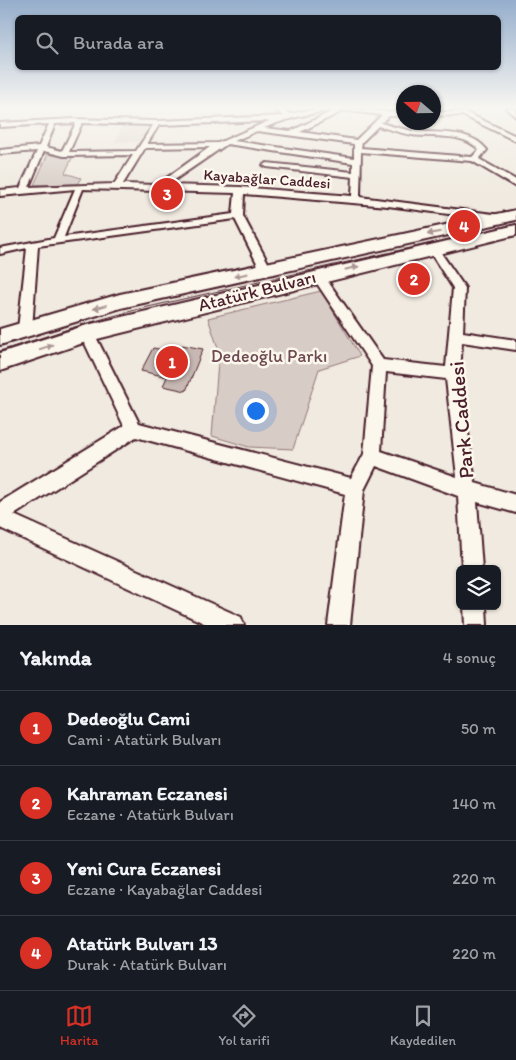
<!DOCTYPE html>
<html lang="tr">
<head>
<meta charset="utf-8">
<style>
	body { margin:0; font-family:Itim,sans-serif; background:#20242c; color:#f1f3f6 }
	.controls { position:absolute; right:15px; bottom:15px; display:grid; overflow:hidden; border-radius:8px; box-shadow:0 1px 4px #0004 }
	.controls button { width:45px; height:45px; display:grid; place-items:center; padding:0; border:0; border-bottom:1px solid #363941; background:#171b24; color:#f1f3f6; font:25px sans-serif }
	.compass { position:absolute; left:396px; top:85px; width:45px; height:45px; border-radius:50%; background:#171b24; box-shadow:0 1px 4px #0004; rotate:290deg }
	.you { position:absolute; left:255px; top:410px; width:18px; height:18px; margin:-12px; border:4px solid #fff; border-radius:50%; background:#1a73e8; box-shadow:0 0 0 8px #1a73e833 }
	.badge { display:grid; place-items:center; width:32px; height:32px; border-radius:50%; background:#d93025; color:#fff; font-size:16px; font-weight:700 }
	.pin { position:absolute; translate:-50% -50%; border:2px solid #fff; box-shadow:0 1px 5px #0006 }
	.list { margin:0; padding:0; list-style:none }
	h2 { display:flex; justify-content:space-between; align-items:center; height:65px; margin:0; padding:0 20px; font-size:21px }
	h2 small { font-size:16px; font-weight:400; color:#9ea1a6 }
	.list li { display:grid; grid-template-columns:32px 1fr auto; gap:15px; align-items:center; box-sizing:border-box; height:75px; padding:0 20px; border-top:1px solid #363941 }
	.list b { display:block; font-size:19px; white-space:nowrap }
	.list p { margin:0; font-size:16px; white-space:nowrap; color:#9ea1a6 }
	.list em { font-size:16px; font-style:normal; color:#9ea1a6 }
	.icon { flex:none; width:28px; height:28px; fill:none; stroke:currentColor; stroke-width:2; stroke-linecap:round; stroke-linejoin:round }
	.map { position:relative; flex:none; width:516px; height:625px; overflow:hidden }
	.search { position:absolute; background:#171b24; box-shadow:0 1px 4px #0004; left:15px; right:15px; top:15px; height:55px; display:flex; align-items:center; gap:12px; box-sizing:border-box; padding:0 18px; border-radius:8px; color:#9ea1a6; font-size:19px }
	.sheet { height:365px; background:#171b24 }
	nav { display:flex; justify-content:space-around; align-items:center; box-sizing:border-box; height:70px; border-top:1px solid #363941; background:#171b24; font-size:14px; color:#9ea1a6 }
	nav a { display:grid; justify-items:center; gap:2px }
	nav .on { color:#d93025 }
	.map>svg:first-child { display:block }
	.built { fill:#e4dbd2 }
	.green { fill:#d8ccc6; stroke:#917678 }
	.building { fill:#c8b8b3; stroke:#4a1f2b }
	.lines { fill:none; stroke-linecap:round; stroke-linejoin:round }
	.minor-casing { stroke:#4a1f2b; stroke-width:4 }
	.primary-casing { stroke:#4a1f2b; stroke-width:4 }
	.minor { fill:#fbf7ec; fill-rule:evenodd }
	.primary { fill:#fbf7ec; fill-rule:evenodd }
	.tram { stroke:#4a1f2b; stroke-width:1 }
	.oneway { fill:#ab9695 }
	.labels { text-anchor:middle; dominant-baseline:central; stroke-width:5; stroke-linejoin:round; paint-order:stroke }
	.far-street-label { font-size:15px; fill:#4a1f2b; stroke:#fbf7ec }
	.street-label { font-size:18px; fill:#4a1f2b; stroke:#fbf7ec }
	.park-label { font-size:18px; fill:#6e4a52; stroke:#fbf7ec }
	.near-street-label { font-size:21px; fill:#4a1f2b; stroke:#fbf7ec }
</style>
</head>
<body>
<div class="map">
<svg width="516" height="625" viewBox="0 0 516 625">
	<rect width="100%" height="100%" fill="#f0eae0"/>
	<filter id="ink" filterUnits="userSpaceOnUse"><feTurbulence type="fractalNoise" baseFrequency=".02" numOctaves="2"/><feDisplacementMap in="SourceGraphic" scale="10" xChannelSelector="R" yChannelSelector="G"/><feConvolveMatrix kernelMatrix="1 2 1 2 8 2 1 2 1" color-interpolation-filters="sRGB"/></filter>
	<g filter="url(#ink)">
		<path class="built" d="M124 123 155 124 143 142H115Z"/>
		<path class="green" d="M48 154 73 156 65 173 81 178 77 184 34 185Z
			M321 291 360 356 319 369 293 449 249 447 212 436 219 351 208 318Z"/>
		<path class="building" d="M182 345 203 349 186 391 163 386 167 377 141 371 153 348 179 353Z"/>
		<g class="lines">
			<defs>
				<path id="minor" d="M273 108H280L291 114C332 103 363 112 404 112V116H389L381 123C391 126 402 129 412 131 437 134 470 128 487 150L479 159 516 180V187L472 161 361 152 360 197 501 215 506 218 501 221 388 206 244 194 243 216 272 270 270 273H262L235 219 38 246 32 329 30 333H20L18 329 27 248 0 254V248L54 238 75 189 0 196V190L20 188 37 151 0 154V150L39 146 49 124 0 127V123L72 119 157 121 284 116ZM335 110 291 131 264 128C287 118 310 113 335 110ZM341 110 382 115 356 140 300 132 341 112ZM269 121 218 143 147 144 159 125ZM76 123 62 151 46 147 55 124ZM82 123 153 125 136 151 69 152ZM378 126C389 129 401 133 412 135 433 138 464 132 479 150L472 157 361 148 362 142ZM257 131 354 144V158L234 141ZM227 144 353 163V172L267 163 263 165 267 167 353 177 352 196 240 187 167 185ZM210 147 157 185 123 184 145 148ZM44 151 64 156 133 155 114 184 29 187ZM83 189 235 193 233 214 64 237Z
					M506 108H513L516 112V117Z
					M434 112H465L516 136V141L462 115 434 116Z
					M433 246 437 247 465 288 463 332 516 340V350L462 342 460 374 475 483 516 495V513L477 502 482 569H462L458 496 376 466 364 490 350 625H328L345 494 136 437 14 515 241 617 244 625H208L0 528V502L124 426 80 333 82 329 87 328 92 329 139 423 351 478 364 454 372 366 312 276 318 272 322 273 383 360 446 367 453 288 428 249ZM386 372 446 379 457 477 381 451Z
					M464 606H486L487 625H465Z"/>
				<path id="primary" d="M516 210V220L121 308 0 345V329L120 294Z
					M516 225V235L89 341 0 371V353L87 325Z"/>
			</defs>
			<use href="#minor" class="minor-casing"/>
			<use href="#primary" class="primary-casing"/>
			<use href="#minor" class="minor"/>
			<use href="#primary" class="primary"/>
			<path class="tram" d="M0 351 84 324 139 309 516 224"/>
		</g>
		<defs><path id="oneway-solid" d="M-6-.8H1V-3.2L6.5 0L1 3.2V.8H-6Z" transform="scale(1.25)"/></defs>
		<g class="oneway">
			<use href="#oneway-solid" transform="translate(434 233) rotate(168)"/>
			<use href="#oneway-solid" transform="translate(352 268) rotate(-13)"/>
			<use href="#oneway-solid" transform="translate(241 275) rotate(168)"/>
			<use href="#oneway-solid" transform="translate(100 307) rotate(164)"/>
			<use href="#oneway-solid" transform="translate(46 347) rotate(-19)"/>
		</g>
	</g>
	<linearGradient id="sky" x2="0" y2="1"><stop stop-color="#95aecc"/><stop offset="0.55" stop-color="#f8f6f1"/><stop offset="1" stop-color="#f8f6f1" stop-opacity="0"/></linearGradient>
	<rect width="516" height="196" fill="url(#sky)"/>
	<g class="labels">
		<g class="far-street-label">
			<text transform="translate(267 179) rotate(4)">Kayabağlar Caddesi</text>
		</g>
		<g class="street-label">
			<text transform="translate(257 291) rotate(-14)">Atatürk Bulvarı</text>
		</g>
		<g class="park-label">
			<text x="269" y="356">Dedeoğlu Parkı</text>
		</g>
		<g class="near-street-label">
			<text transform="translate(461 420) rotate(-95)">Park Caddesi</text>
		</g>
	</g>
</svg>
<div class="controls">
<button><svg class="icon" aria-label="layers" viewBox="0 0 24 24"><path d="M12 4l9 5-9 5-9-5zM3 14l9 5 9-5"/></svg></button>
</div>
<svg class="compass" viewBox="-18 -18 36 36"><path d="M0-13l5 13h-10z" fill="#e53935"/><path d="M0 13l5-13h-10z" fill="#9ea1a6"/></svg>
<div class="you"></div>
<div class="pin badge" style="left:172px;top:362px">1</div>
<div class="pin badge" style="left:414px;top:279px">2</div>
<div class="pin badge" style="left:167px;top:194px">3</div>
<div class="pin badge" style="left:464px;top:226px">4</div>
<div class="search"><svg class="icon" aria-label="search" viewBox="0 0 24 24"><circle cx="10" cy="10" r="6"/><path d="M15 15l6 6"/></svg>Burada ara</div>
</div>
<section class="sheet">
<h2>Yakında<small>4 sonuç</small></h2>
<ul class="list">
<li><span class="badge">1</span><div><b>Dedeoğlu Cami</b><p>Cami · Atatürk Bulvarı</p></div><em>50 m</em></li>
<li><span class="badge">2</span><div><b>Kahraman Eczanesi</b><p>Eczane · Atatürk Bulvarı</p></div><em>140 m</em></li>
<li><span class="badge">3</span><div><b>Yeni Cura Eczanesi</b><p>Eczane · Kayabağlar Caddesi</p></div><em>220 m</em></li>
<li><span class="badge">4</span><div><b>Atatürk Bulvarı 13</b><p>Durak · Atatürk Bulvarı</p></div><em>220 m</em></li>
</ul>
</section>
<nav>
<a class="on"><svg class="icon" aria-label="map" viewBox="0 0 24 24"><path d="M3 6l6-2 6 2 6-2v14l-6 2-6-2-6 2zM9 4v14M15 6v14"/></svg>Harita</a>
<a><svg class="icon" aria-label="directions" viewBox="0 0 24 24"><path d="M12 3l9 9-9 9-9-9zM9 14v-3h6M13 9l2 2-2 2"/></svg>Yol tarifi</a>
<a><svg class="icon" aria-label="saved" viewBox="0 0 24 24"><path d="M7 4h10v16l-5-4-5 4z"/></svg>Kaydedilen</a>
</nav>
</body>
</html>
